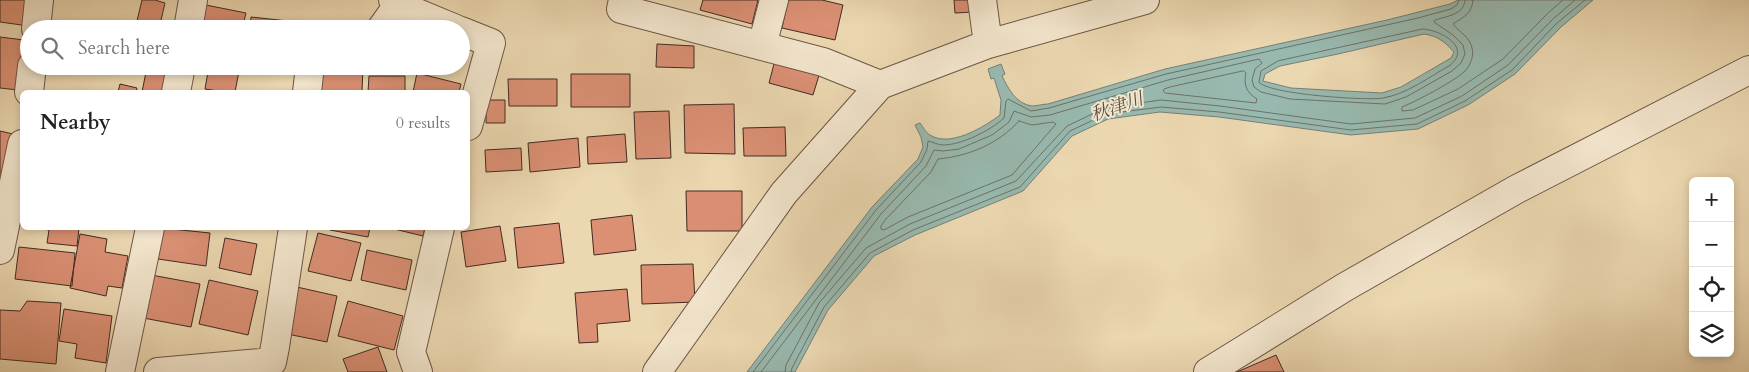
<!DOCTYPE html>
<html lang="en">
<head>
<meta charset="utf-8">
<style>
	body { margin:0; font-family:Cardo,"Noto Serif JP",serif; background:#f6f6f6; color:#202124 }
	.controls { position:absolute; right:15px; bottom:15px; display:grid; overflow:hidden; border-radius:8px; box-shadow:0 2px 8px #0003 }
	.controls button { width:45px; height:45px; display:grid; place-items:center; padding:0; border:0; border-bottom:1px solid #e0e0e0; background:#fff; color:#202124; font:25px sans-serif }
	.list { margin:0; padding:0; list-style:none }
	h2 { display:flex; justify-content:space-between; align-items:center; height:65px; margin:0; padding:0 20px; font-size:21px }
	h2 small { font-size:16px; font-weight:400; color:#757577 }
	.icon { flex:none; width:28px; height:28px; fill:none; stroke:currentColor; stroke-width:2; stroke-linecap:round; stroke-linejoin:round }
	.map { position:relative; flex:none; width:1749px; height:372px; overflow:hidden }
	.search { position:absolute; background:#fff; box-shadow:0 2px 8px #0003; left:20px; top:20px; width:450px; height:55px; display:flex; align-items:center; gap:12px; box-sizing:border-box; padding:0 18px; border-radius:28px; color:#757577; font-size:19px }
	.panel { position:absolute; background:#fff; box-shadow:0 2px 8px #0003; left:20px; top:90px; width:450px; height:140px; border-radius:8px }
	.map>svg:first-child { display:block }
	.water { fill:#98b9af; stroke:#768076; fill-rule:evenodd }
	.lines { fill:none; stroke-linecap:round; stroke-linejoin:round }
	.shore { stroke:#6e7268; stroke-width:1 }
	.building { fill:#db9074; stroke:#432a21 }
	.minor-casing { stroke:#6d5545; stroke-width:30 }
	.minor { stroke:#f2e5cc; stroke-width:28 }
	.labels { text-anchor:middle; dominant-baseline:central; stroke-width:4; stroke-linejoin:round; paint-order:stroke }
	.water-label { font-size:18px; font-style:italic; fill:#584e44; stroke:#f2e5cc }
</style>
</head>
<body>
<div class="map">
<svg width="1749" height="372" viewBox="0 0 1749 372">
	<rect width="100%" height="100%" fill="#ebd7b0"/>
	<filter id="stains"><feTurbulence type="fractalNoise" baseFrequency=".004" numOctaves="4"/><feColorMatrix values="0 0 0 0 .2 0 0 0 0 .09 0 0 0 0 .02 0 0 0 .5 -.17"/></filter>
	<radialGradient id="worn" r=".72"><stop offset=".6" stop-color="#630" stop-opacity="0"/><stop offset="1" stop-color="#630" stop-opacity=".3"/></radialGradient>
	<path class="water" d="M1458 0H1593L1561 27 1515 74 1468 105 1418 129 1351 135 1219 117 1160 112 1108 119 1072 136 1023 191 915 235 874 256 828 310 795 372H747L872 207 918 159 923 147 921 137 915 125 920 123C923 127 926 133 930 135 950 148 984 127 1000 115L1001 100 994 78 991 79 988 69 1001 64 1005 74 1002 76C1008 88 1016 104 1032 106 1037 106 1043 104 1048 104L1165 69 1387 20 1450 4ZM1424 34C1438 36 1445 42 1454 52L1451 58 1401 87 1382 93 1291 88 1263 81 1265 74 1280 66 1338 54Z"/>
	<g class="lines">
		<path class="shore" d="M1473 0C1472 14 1463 17 1453 24 1459 32 1470 37 1472 48 1474 55 1471 64 1466 70 1457 80 1415 102 1402 107V111L1413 110 1458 89 1503 59 1547 14 1563 0
			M1423 29C1441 30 1473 48 1449 66 1429 77 1407 94 1383 98 1367 101 1267 94 1259 82L1261 71 1278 61Z
			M1244 71 1246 73C1243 85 1247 93 1257 99L1256 103 1165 93 1163 91 1164 89 1170 87Z
			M1019 121 1032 125 1053 122 1056 124 1012 175 908 217 884 230 881 229V226L886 219 931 172 938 159C969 156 998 144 1019 121Z
			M753 372 876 210 921 162 927 149 928 141C933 142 938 145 943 145 962 145 991 130 1004 118L1006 101 1008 99 1031 111 1049 108 1166 74 1418 18 1451 9 1457 5 1459 0
			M761 372 881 214 926 166 934 150 943 151 959 149 992 135 1009 122 1014 111 1031 117 1050 115 1168 80 1259 59 1262 63 1255 69 1252 80 1254 87 1261 92 1290 99 1385 104 1406 97 1452 71 1461 63 1465 54 1463 45 1453 35 1434 22 1435 20C1447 16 1464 15 1465 0
			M785 372 786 365 819 303 866 248 910 224 1016 181 1067 126 1105 108 1161 100 1220 106 1351 124 1415 118 1462 96 1508 65 1553 19 1575 0
			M791 372 792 368 824 307 870 253 913 230 1020 187 1070 131 1106 114 1161 107 1219 112 1351 130 1417 124 1465 101 1512 70 1557 23 1585 0"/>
	</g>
	<path class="building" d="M0 0H32L29 26 0 22Z
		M142 0H155L165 3 159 29H135Z
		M703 0H758L752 24 700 10Z
		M788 0H822L843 5 835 40 782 28Z
		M954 0H972L973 12 955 13Z
		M206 5 246 13 242 29H201Z
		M251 17 297 22V29H250Z
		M0 37 24 40 18 90 0 88Z
		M657 44 694 46V68L656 67Z
		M775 60 820 72 813 95 769 83Z
		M209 66H240L235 92H224L205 89Z
		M321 66H363L362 92H320Z
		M146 72 167 75 163 92H142Z
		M417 73 461 84 459 92H413Z
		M571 74H630V107H571Z
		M369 76H405V92H368Z
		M508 79H557V106H509Z
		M120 84 137 88 136 92H118Z
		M486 100H505V123H486Z
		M734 104 735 154 685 153 684 105Z
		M669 111 671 158 636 159 634 112Z
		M785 127 786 156H744L743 128Z
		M0 131 13 134 0 185Z
		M625 134 627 162 588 164 587 137Z
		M578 138 580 167 530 172 528 143Z
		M521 148 522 170 486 172 485 150Z
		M686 191H742V231H687Z
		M632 215 636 250 594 255 591 220Z
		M559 223 564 263 518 268 514 228Z
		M500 226 506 261 466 267 461 232Z
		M35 228H79L77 246 47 243 49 230Z
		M162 228 210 233 206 266 158 259Z
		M330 228H370L368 237 330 230Z
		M390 228H425L423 236Z
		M318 233 361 243 351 281 308 271Z
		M80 234 107 239 105 252 128 256 122 288 108 286 106 296 70 288Z
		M225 238 257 244 251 275 219 268Z
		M19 247 75 253 72 286 15 279Z
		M367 250 412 260 406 290 361 280Z
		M693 264 695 302 642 304 641 265Z
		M146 274 200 284 191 327 138 317Z
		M209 280 258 291 248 335 199 324Z
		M297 287 337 296 327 342 287 334Z
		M627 289 630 321 597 324 598 342 579 343 575 293Z
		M27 301 61 303 56 364 0 359V310L20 311Z
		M348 301 403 316 394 350 338 336Z
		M64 309 112 316 106 363 75 358 77 344 59 341Z
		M378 347 387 372H348L343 359Z
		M1276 355 1284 372H1237Z"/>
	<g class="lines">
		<defs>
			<path id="minor" d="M393 0 398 5 456 29
				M623 0 621 9 823 62 880 85
				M982 0 988 44
				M36 29 39 0
				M188 29 193 0
				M381 29 398 5
				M461 31 491 43 468 126
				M762 46 774 0
				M29 92 32 66
				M176 92 181 66
				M307 92 310 66
				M0 250 22 144
				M120 372 150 228
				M158 372 272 362 275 347 293 228
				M418 372 411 352 440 228
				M657 372 784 193 880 85 988 44 1145 0
				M1208 372 1345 287 1517 189 1749 70"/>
		</defs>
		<use href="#minor" class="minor-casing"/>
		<use href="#minor" class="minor"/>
	</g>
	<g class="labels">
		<g class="water-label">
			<text transform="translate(1117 107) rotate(-19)">秋津川</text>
		</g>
	</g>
	<rect width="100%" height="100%" filter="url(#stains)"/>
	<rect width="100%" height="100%" fill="url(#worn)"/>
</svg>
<div class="controls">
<button>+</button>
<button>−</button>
<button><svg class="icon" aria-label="locate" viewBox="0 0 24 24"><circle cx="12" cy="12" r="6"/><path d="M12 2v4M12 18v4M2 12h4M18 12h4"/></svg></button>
<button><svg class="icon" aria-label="layers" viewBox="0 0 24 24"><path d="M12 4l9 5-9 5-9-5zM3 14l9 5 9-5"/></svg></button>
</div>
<div class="search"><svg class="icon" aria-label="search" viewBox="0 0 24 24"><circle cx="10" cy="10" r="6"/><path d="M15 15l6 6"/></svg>Search here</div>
<section class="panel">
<h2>Nearby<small>0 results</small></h2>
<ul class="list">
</ul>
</section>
</div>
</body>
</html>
